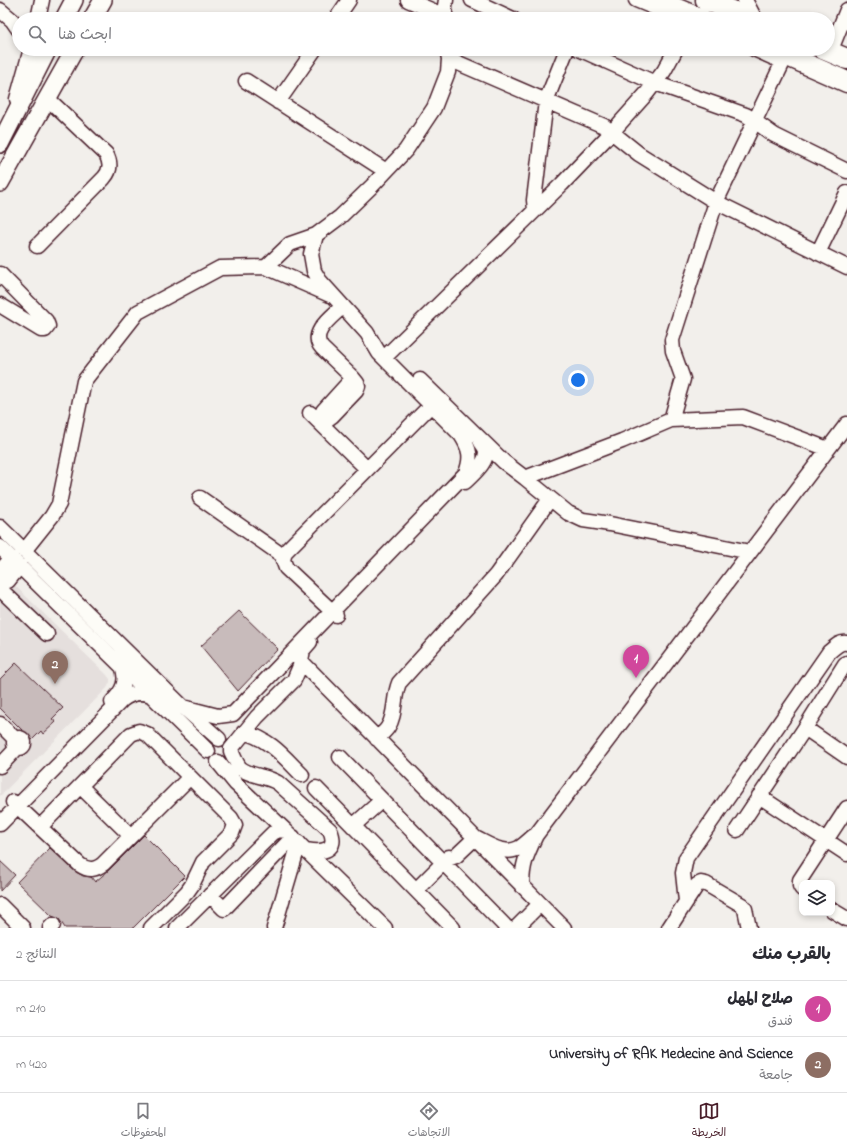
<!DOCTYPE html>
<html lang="ar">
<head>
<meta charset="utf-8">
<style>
	body { margin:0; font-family:"Indie Flower","Playpen Sans Arabic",sans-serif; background:#f2f2f3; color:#2b2b33; direction:rtl }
	.controls { position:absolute; right:12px; bottom:12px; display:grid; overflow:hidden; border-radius:8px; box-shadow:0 2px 6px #0003 }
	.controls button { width:36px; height:36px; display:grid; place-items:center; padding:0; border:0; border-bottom:1px solid #e1e1e2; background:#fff; color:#2b2b33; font:20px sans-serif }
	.you { position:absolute; left:578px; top:380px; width:14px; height:14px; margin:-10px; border:3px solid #fff; border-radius:50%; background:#1a73e8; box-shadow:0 0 0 6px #1a73e833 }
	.badge { display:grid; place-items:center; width:26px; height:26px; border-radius:50%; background:#4a1f2b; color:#fff; font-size:13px; font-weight:700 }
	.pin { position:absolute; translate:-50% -33px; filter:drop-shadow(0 1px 2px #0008) }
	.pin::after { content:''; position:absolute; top:21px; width:14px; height:12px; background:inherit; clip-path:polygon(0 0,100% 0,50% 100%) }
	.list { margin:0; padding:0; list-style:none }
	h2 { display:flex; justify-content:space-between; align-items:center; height:52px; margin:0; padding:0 16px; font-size:17px }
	h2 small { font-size:13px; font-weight:400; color:#7c7c81 }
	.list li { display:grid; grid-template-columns:26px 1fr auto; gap:12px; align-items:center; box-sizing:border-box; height:56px; padding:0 16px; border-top:1px solid #e1e1e2 }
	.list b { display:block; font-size:15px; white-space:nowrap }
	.list p { margin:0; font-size:13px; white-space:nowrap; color:#7c7c81 }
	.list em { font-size:13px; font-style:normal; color:#7c7c81 }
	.icon { flex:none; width:22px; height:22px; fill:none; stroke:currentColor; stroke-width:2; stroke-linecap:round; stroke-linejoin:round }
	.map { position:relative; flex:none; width:847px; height:928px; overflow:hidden; direction:ltr }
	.search { position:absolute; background:#fff; box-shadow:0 2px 6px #0003; left:12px; right:12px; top:12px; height:44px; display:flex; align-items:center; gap:10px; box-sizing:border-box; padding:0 14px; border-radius:22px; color:#7c7c81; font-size:15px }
	.sheet { height:164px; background:#fff }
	nav { display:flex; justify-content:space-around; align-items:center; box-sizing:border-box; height:56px; border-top:1px solid #e1e1e2; background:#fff; font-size:11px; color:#7c7c81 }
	nav a { display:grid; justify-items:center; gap:2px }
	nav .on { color:#4a1f2b }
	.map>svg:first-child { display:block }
	.built { fill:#e5dfdd }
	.building { fill:#c8bbbb; stroke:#4a1f2b }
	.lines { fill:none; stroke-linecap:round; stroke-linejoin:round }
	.minor-casing { stroke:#4a1f2b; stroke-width:17 }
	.major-casing { stroke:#4a1f2b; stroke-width:20 }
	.highway-casing { stroke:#4a1f2b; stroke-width:23 }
	.minor { stroke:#fdfcf7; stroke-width:14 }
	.major { stroke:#fdfcf7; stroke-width:17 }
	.highway { stroke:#fdfcf7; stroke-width:20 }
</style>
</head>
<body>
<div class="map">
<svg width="847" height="928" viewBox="0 0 847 928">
	<rect width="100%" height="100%" fill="#f2efeb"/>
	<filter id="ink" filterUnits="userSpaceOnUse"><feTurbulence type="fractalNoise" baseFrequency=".025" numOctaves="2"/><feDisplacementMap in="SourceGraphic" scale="8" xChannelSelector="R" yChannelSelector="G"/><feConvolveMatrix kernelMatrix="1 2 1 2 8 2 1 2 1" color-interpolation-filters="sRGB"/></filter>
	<g filter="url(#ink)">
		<path class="built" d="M0 571 106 674 110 679V682L107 688 0 796Z"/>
		<path class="building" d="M239 611 278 649 238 691 201 646Z
			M16 663 63 708 52 719 56 722 43 734 41 731 32 740 0 708V679Z
			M144 835 185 876 133 928H65L59 919 52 916 17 882 50 848 76 872 83 876 91 877 95 882 109 870Z
			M0 861 15 875 0 891Z"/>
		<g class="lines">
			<defs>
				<path id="minor" d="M408 0 445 16
					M472 0 513 19
					M636 0 665 12
					M745 0 755 19
					M0 10 12 20 19 30
					M38 19 42 0
					M336 19 349 0
					M445 19V6L446 0
					M579 49 655 83 746 115 774 135 847 171
					M754 49 781 61
					M830 52 847 10
					M449 59 604 126 639 154 716 202 847 267
					M246 81 386 171
					M17 99 31 49
					M278 102 315 49
					M535 210 534 200 546 101 567 49
					M37 246 104 178C111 170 111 163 106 154L47 98
					M818 253 847 193
					M266 267 330 295
					M0 274 46 321 48 326 45 330H41L0 305
					M343 306C333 316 308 333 322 348L353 378 357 383 358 386 356 391 332 416 328 419 324 417 323 411 353 378
					M384 358 562 184 612 132 647 93 664 71 676 49
					M420 380 504 462 525 478 622 441 671 420 683 379 673 351 672 340 716 202 783 62
					M310 413 367 469
					M671 420 743 417 828 449
					M525 478 568 513 583 520 610 524 750 552
					M465 482C473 474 490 461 485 448 484 446 481 443 480 440
					M200 498 283 556
					M0 527 183 707 219 739
					M0 547 208 751
					M24 551 52 516 59 504 84 381 138 312 220 268 266 267 290 244 316 235
					M0 571 12 558
					M0 583 8 581 20 566
					M0 589 47 634
					M336 615 286 568 283 560 285 552 438 398
					M296 656 564 928
					M112 702C123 691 128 681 122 666
					M183 707 218 716 233 714 466 473C472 457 470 449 461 435L379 353 367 333 320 281 314 271 311 254 316 235 340 217 372 186 406 150 434 108 448 72 449 59 447 49
					M0 724 15 739
					M805 728 847 757
					M244 732C272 741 282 755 302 775
					M14 743a5 5 0 1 1 10 0a5 5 0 1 1-10 0Z
					M377 739C380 735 385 732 388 727 396 715 393 697 399 683L496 575 550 499
					M231 749 257 717 294 680 300 666 303 650 310 642
					M231 751C234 757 236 763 240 768 249 776 267 776 278 783L330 830C339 851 322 853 307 850
					M340 757 507 928
					M218 762 236 784 286 831
					M0 766 17 748
					M80 786 131 836
					M316 788 453 928
					M759 796 847 854
					M13 802 80 865C89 871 95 870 103 864L190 777
					M0 824 122 700C131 693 140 691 151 695
					M353 826 382 800
					M40 827 131 734 139 731 147 734 231 818 235 825 232 833 203 862 192 885 187 892 151 928
					M737 830 805 728 845 664 847 663
					M448 859 456 856 475 838C488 844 504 856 519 848 524 845 529 840 534 836
					M522 886C522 864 527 854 536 835L847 424
					M802 889 800 886V880L847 808
					M416 890 449 857
					M210 895 224 909 293 837
					M686 901 683 873 686 858 829 652C834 648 840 641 847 643
					M0 905 23 928
					M832 910 847 919
					M50 928 53 925
					M177 928 273 833 279 830 286 831 385 928
					M274 928 299 843
					M516 928 540 904
					M669 928 697 885 701 883 706 884 742 905 745 909 749 928"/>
				<path id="major" d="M64 19 74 0
					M92 19 103 0
					M0 144 48 49
					M0 183 75 49"/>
				<path id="highway" d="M656 0 701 19
					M706 0 752 19
					M772 49 847 82
					M823 49 847 59"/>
			</defs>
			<use href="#minor" class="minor-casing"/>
			<use href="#major" class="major-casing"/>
			<use href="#highway" class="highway-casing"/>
			<use href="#minor" class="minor"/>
			<use href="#major" class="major"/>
			<use href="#highway" class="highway"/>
		</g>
	</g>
</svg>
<div class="controls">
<button><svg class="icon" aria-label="layers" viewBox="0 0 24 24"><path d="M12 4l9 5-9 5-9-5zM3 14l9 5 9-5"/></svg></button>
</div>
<div class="you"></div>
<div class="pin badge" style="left:636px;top:678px;background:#d1479c">1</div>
<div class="pin badge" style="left:55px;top:684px;background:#8d6e63">2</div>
<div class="search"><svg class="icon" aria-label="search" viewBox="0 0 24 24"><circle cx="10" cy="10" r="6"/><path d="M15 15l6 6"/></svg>ابحث هنا</div>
</div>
<section class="sheet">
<h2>بالقرب منك<small>النتائج: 2</small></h2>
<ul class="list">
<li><span class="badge" style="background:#d1479c">1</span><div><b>صلاح المهل</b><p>فندق</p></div><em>210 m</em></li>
<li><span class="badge" style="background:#8d6e63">2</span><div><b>University of RAK Medecine and Science</b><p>جامعة</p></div><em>420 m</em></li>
</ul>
</section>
<nav>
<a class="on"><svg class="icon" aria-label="map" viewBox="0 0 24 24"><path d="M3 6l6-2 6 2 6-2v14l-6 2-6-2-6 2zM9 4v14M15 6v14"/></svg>الخريطة</a>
<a><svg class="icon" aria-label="directions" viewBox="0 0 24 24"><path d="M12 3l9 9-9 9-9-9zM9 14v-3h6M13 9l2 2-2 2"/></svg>الاتجاهات</a>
<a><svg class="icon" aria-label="saved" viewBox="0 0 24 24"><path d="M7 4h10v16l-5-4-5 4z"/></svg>المحفوظات</a>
</nav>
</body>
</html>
